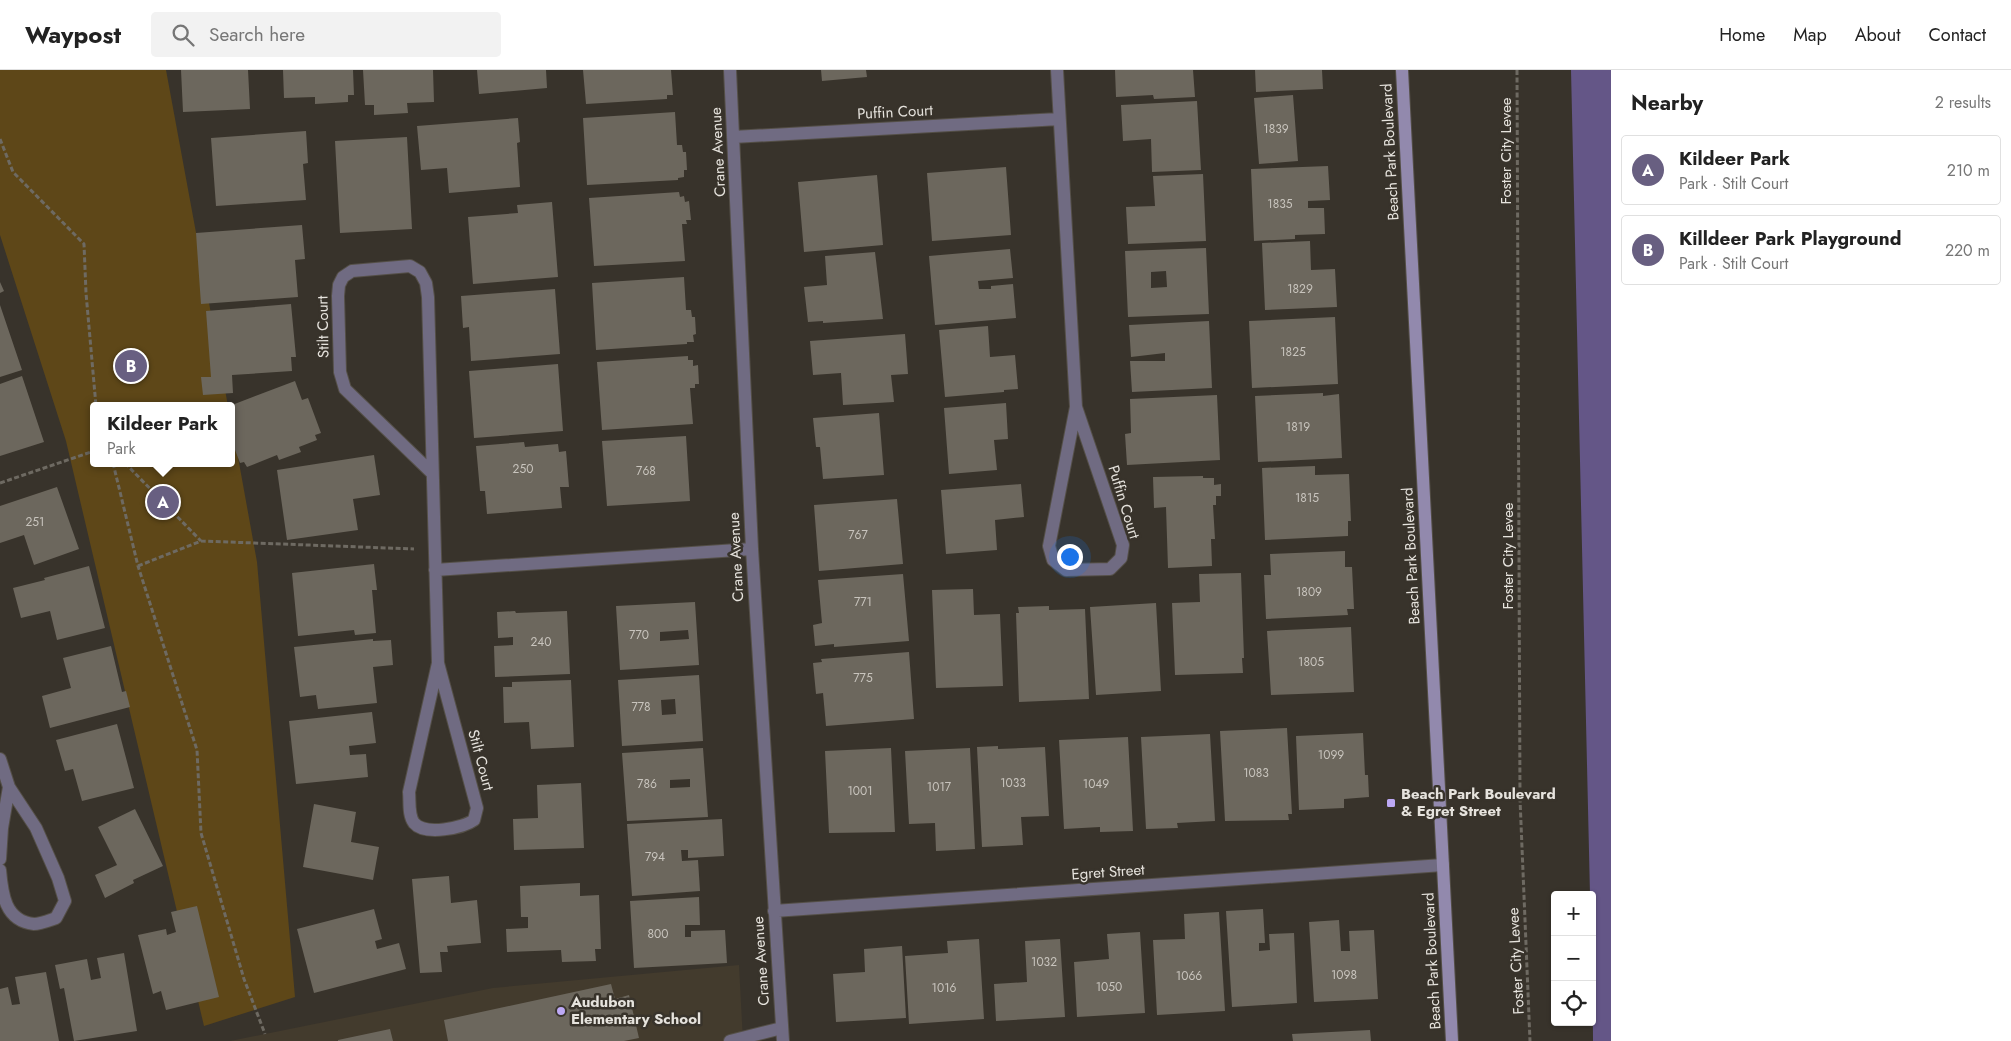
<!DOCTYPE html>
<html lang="en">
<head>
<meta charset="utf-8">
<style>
	body { margin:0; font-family:Jost,sans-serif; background:#f2f2f2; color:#222 }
	.controls { position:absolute; right:15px; bottom:15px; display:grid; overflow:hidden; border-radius:5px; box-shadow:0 1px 4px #0004 }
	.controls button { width:45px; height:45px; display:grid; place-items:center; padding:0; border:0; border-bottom:1px solid #e0e0e0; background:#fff; color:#222; font:25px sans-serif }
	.you { position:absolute; left:1069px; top:486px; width:18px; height:18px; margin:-12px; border:4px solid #fff; border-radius:50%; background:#1a73e8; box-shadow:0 0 0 8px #1a73e833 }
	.badge { display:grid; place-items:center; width:32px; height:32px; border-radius:50%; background:#685f81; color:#fff; font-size:16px; font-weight:700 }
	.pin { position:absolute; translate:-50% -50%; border:2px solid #fff; box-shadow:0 1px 5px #0006 }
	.popup { position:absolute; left:90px; top:332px; width:145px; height:65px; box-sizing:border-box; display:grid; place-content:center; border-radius:5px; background:#fff; filter:drop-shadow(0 1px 4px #0005); font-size:16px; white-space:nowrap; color:#767676 }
	.popup b { font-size:19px; color:#222 }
	.popup::after { content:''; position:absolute; left:50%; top:100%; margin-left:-10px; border:10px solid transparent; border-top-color:#fff }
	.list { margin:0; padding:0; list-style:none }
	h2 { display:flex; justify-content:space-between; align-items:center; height:65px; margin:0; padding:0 20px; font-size:21px }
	h2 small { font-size:16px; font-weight:400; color:#767676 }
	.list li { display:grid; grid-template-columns:32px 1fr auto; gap:15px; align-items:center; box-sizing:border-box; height:70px; margin:0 10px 10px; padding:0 10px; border:1px solid #e0e0e0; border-radius:5px }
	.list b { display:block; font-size:19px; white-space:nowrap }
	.list p { margin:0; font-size:16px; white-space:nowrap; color:#767676 }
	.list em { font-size:16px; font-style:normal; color:#767676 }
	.icon { flex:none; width:28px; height:28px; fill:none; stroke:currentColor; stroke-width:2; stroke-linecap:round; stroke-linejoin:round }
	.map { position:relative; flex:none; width:1611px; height:971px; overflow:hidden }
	header { display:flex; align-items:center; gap:30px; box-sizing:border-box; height:70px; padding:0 25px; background:#fff; border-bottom:1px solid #e0e0e0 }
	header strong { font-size:24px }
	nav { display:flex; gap:28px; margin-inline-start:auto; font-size:18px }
	.search { width:350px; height:45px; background:#f2f2f2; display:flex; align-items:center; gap:12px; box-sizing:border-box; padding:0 18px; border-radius:5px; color:#767676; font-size:19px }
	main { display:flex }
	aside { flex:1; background:#fff }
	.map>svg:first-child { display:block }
	.built { fill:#433b2d }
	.green { fill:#5e4718 }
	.water { fill:#645687 }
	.building { fill:#6c675d; fill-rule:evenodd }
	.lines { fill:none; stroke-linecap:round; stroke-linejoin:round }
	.lane-casing { stroke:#544f47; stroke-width:14 }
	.street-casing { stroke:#544f47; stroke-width:14 }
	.secondary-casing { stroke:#544f47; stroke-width:14 }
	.path { stroke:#6e6a62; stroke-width:3; stroke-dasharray:5 2.5; stroke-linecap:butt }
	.lane { stroke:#706b82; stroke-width:12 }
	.street { stroke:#706b82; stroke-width:12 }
	.secondary { stroke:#9289ad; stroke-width:12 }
	.poi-dot { fill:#bda9f5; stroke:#38332b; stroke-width:2 }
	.labels { text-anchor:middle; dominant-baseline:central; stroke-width:5; stroke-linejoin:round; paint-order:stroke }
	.number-label { font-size:12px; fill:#c8c4bd }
	.street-label { font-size:15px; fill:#e6e3dd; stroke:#38332b }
	.poi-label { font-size:15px; font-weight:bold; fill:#e6e3dd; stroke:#38332b; text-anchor:start }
</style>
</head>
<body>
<header>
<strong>Waypost</strong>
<div class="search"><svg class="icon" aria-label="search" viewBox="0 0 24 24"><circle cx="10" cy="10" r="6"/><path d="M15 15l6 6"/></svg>Search here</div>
<nav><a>Home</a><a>Map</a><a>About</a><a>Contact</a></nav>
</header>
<main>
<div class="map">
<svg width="1611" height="971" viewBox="0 0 1611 971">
	<rect width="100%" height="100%" fill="#38332b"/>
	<path class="built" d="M739 895 743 971H230L493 918Z"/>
	<path class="green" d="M0 0H166L228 336H94V393H232V354L257 492 295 927 204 956 66 371 0 165Z"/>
	<path class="water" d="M1571 0H1611V971H1593L1592 825H1590Z"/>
	<path class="building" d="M181 0H248L250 39 183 42Z
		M283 0H353L354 25H348V32L315 34V27L284 28Z
		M363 0H433L434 32 407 33 408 43 374 45V35H365Z
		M477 0H546L547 18 479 24Z
		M583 0H671L673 25H667V29L586 34Z
		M821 0H866L867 7 822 11Z
		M1115 0H1193L1195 27 1154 29 1153 25 1116 27Z
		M1255 0H1322L1323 19 1256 22Z
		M1293 25 1298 91 1259 94 1254 28Z
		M1197 31 1201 100 1152 102 1151 69 1123 71 1121 35Z
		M675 42 677 75H682L683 82H686L687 100H684V107L678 108V110L587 115 583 48Z
		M518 48 520 72 517 73 520 117 449 123 447 98 421 100 417 56Z
		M306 61 308 93 303 94 306 130 216 136 211 68Z
		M407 67 412 159 340 163 335 71Z
		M1328 96 1330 130 1308 131V138H1324L1325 164 1295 165V169L1254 171 1251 99Z
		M1006 97 1011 165 932 171 927 103Z
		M1203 104 1206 171 1128 174 1126 137 1155 136 1153 106Z
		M877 105 883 175 804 182 798 112Z
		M679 122 680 127 684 126 685 132 689 131 691 150H686L687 154H682L685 191 594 196 589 128Z
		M552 132 558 207 473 214 468 147 518 143 517 135Z
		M302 155 305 189 295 190 298 227 201 234 196 163Z
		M1310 171 1311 200 1335 199 1337 237 1265 240 1262 173Z
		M1206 178 1209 244 1128 247 1125 181ZM1166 201 1167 217 1151 218V202Z
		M1010 179 1013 208 978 211 979 219H991V216L1013 214 1016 248 935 255 929 186Z
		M875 182 883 249 823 253V251L808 252 804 217 827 215 825 186Z
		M684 207 686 240H691L692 247H695L696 264 693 265 694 272H687V274L596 280 592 213Z
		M0 212 4 221 0 223Z
		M555 219 560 284 471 291 469 257 463 258 461 226Z
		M291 234 296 287H291L292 301 232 305 233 323 203 325 201 307H211L206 241Z
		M0 235 22 300 0 307Z
		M1335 247 1338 314 1252 318 1249 251Z
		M1209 251 1212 318 1132 322 1130 291H1165V283L1131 287 1129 255Z
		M988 256 990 287 1015 285 1018 319 1004 320V322L945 327 939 260Z
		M905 264 908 304 891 305 894 332 843 335 841 303 813 305 810 271Z
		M688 286V290H693V296L698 295 699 314H695V318H690L693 354 602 360 597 292Z
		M558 294 563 361 474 368 469 301Z
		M22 306 44 372 0 386V314Z
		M295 311 302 330 308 328 321 363 315 365 317 370 299 377 301 382 279 390 277 385 247 397 244 392 240 393 232 372V335Z
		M1323 323V326L1339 324 1342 388 1258 392 1255 326Z
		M1217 325 1220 390 1127 395 1125 364 1131 363 1130 329Z
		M1006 333 1008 369 994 370 997 400 949 404 944 338Z
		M879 343 884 405 823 409 820 377H816L813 348Z
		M686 366 690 431 607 436 602 371Z
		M524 372 525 377 558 374 559 382 566 381 569 417H560L562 438 487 444 485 421H480L476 376Z
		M374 385 380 425 353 429 358 460 287 470 277 400Z
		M1315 396V405L1349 404 1351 451H1348V466L1265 470 1262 398Z
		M1203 406V408H1214V415L1221 414V426H1216V435H1213L1215 469H1211L1212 496 1168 498 1166 437 1154 438 1153 407Z
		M1021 414 1024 447 995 450 997 480 946 484 941 420Z
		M57 417 79 479 34 495 24 465 0 473V436Z
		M897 429 903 494 819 501 814 435Z
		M1345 481V497H1352L1354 539H1347L1348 545 1266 549 1264 505H1271L1270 484Z
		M374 494 377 520H372L376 563 355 565 354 560 298 566 292 503Z
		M89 496 105 558 57 570 50 541 21 548 13 518 45 510 44 508Z
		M1241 503 1244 588H1242L1243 603 1175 605 1172 533 1200 532 1199 504Z
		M903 504 909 571 834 577V574L815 576 813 555 822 553 818 510Z
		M973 519 974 545 1000 544 1003 616 936 618 932 520Z
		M695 532 699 595 620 600 616 536ZM688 560 689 569 660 571V562Z
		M1156 533 1161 621 1096 625 1090 537Z
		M1049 536V540L1085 539 1089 629 1019 632 1016 543H1019L1018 537Z
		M515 541 516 543 567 541 570 604 495 607 494 576 513 575V567L498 568 497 542Z
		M1351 557 1354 622 1271 625 1267 561Z
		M373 569V571L391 570 393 595 373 597 377 633 318 639 316 625 300 627 294 577Z
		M111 576 122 622 126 621 130 637 50 658 42 626 71 618 63 588Z
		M909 582 914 649 826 656 823 623 816 624 813 593 822 592 821 589Z
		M699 605 703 671 622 676 618 610ZM675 629 676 644 662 645 661 630Z
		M571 610 574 677 531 679 529 652 504 653 503 617H512V612Z
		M372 642 376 673 349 676 350 685 366 684 368 707 296 714 289 651Z
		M117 654 134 718 82 731 73 699 65 701 56 670Z
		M1287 658 1292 744H1288L1289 750 1225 751 1220 661Z
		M1363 663 1365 705H1368L1369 727 1344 729V738L1299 740 1296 666Z
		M1210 664 1215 751 1177 753 1178 758 1146 759 1141 667Z
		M1128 667 1133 761 1100 762V757L1064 759 1059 670Z
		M998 676V679L1045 677 1049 746 1021 747 1023 775 982 777 977 677Z
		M703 678 708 747 627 751 622 683ZM690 709V717L670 718V710Z
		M891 678 895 762 829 763 825 681Z
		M970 678 975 779 936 781 935 753 909 754 905 681Z
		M581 713 584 778 514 780 513 749 538 748 537 715Z
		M314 734 356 742 351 772 379 777 373 810 303 797Z
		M135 739 163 796 133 810 134 813 105 828 95 805 117 795 98 757Z
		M722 749 724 786 688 788V780H681L682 791 698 790 700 821 632 826 627 754Z
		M449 806 451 833 477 830 481 873 447 876 448 882H440L442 902 420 903 412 809Z
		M580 813V826L599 825 601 879H595L596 891 562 892 561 880 507 882 506 859 528 858V847H521L520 816Z
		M699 827 700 855H685V867H691V861L725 860 727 893 634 898 630 831Z
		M197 836 219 927 166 940 161 921 153 924 138 865 166 859 167 865 176 862 171 842Z
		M374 839 382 869 375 871 377 879 399 873 406 899 314 923 297 859Z
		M1263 839 1265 873H1259V881L1270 880 1269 864 1294 863 1297 933 1232 937 1226 841Z
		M1219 842 1225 941 1157 945 1153 870 1185 869 1184 844Z
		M1339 850 1341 881H1350L1349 861 1374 860 1378 929 1314 932 1309 852Z
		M1140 862 1145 943 1077 947 1074 892 1109 889 1107 864Z
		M979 869 984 949 909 954 905 886 948 883 947 871Z
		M1060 869 1065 947 996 951 994 914 1027 912 1025 871Z
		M902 876 906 948 836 952 833 904 865 902 864 879Z
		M124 883 137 961 74 971 64 918 60 919 55 895 87 889 91 910 101 908 97 888Z
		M46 902 59 971H0V919L8 917 12 935 20 934 15 907Z
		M611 914 615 929 629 925 639 968 624 971H448L444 950Z
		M390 959 393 971H338V970Z
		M1370 960 1371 971H1293L1292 964Z"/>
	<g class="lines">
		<defs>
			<path id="lane" d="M730 971 782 958"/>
			<path id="street" d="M730 0 752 479 783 971
				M1057 0 1076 337 1049 476 1053 490 1066 500 1110 499 1121 488 1123 475 1076 337
				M733 67 1059 49
				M432 403 345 319 340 302 338 226 339 215 343 207 352 201 410 196 420 202 426 213 428 227 438 593 477 738 474 750C463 758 425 766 414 753 408 745 410 732 409 722L438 593
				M435 500 752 479
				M0 689 9 717 36 758 58 808 65 831 56 848C50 850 40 854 34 854 5 851 2 824 0 800
				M0 789 2 758 9 717
				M774 841 1443 795"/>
			<path id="secondary" d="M1402 0 1452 971"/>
		</defs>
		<use href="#lane" class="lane-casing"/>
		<use href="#street" class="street-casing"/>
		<use href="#secondary" class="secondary-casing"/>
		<path class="path" d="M1517 0 1520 729 1530 971
			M0 69 13 102 84 174 86 223 96 336
			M113 393 138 496 197 680 201 763 244 909 265 964
			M125 393 201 471
			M0 413 94 381
			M138 496 201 471 414 479"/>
		<use href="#lane" class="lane"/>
		<use href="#street" class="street"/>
		<use href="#secondary" class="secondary"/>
	</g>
	<g class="poi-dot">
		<rect x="1386" y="728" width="10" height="10" rx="2.5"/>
		<circle cx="561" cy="941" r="5"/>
	</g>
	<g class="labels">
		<g class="number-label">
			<text x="1276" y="59">1839</text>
			<text x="1280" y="134">1835</text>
			<text x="1300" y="219">1829</text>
			<text x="1293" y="282">1825</text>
			<text x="1298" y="357">1819</text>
			<text x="523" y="399">250</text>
			<text x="646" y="401">768</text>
			<text x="1307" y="428">1815</text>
			<text x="35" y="452">251</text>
			<text x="858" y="465">767</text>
			<text x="1309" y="522">1809</text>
			<text x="863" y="532">771</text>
			<text x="639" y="565">770</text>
			<text x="541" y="572">240</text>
			<text x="1311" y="592">1805</text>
			<text x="863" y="608">775</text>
			<text x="641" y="637">778</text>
			<text x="1331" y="685">1099</text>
			<text x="1256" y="703">1083</text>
			<text x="1013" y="713">1033</text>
			<text x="647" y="714">786</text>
			<text x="1096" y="714">1049</text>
			<text x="939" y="717">1017</text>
			<text x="860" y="721">1001</text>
			<text x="655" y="787">794</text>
			<text x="658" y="864">800</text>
			<text x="1044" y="892">1032</text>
			<text x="1344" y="905">1098</text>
			<text x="1189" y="906">1066</text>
			<text x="1109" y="917">1050</text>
			<text x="944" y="918">1016</text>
		</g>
		<g class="street-label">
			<text transform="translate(895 42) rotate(-3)">Puffin Court</text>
			<text transform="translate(1506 81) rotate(-90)">Foster City Levee</text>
			<text transform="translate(718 82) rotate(-93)">Crane Avenue</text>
			<text transform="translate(1390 82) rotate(-93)">Beach Park Boulevard</text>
			<text transform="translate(323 257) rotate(-91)">Stilt Court</text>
			<text transform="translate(1124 432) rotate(73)">Puffin Court</text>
			<text transform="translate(1411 486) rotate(-93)">Beach Park Boulevard</text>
			<text transform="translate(1508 486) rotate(-90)">Foster City Levee</text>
			<text transform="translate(736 487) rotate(-93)">Crane Avenue</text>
			<text transform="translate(481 690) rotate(75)">Stilt Court</text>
			<text transform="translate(1108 802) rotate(-4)">Egret Street</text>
			<text transform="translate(761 891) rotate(-94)">Crane Avenue</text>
			<text transform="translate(1432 891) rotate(-93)">Beach Park Boulevard</text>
			<text transform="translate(1516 891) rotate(-93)">Foster City Levee</text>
		</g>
		<g class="poi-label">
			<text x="1401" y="724">Beach Park Boulevard<tspan x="1401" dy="17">&amp; Egret Street</tspan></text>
			<text x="571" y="932">Audubon<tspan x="571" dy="17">Elementary School</tspan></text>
		</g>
	</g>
</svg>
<div class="controls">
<button>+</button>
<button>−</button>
<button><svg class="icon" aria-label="locate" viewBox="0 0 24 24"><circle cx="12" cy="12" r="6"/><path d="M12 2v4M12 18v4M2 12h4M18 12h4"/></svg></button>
</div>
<div class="you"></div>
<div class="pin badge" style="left:163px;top:432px">A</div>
<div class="popup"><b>Kildeer Park</b>Park</div>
<div class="pin badge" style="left:131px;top:296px">B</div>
</div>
<aside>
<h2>Nearby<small>2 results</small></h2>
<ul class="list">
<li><span class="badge">A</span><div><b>Kildeer Park</b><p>Park · Stilt Court</p></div><em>210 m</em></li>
<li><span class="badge">B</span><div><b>Killdeer Park Playground</b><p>Park · Stilt Court</p></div><em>220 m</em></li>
</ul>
</aside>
</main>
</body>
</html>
